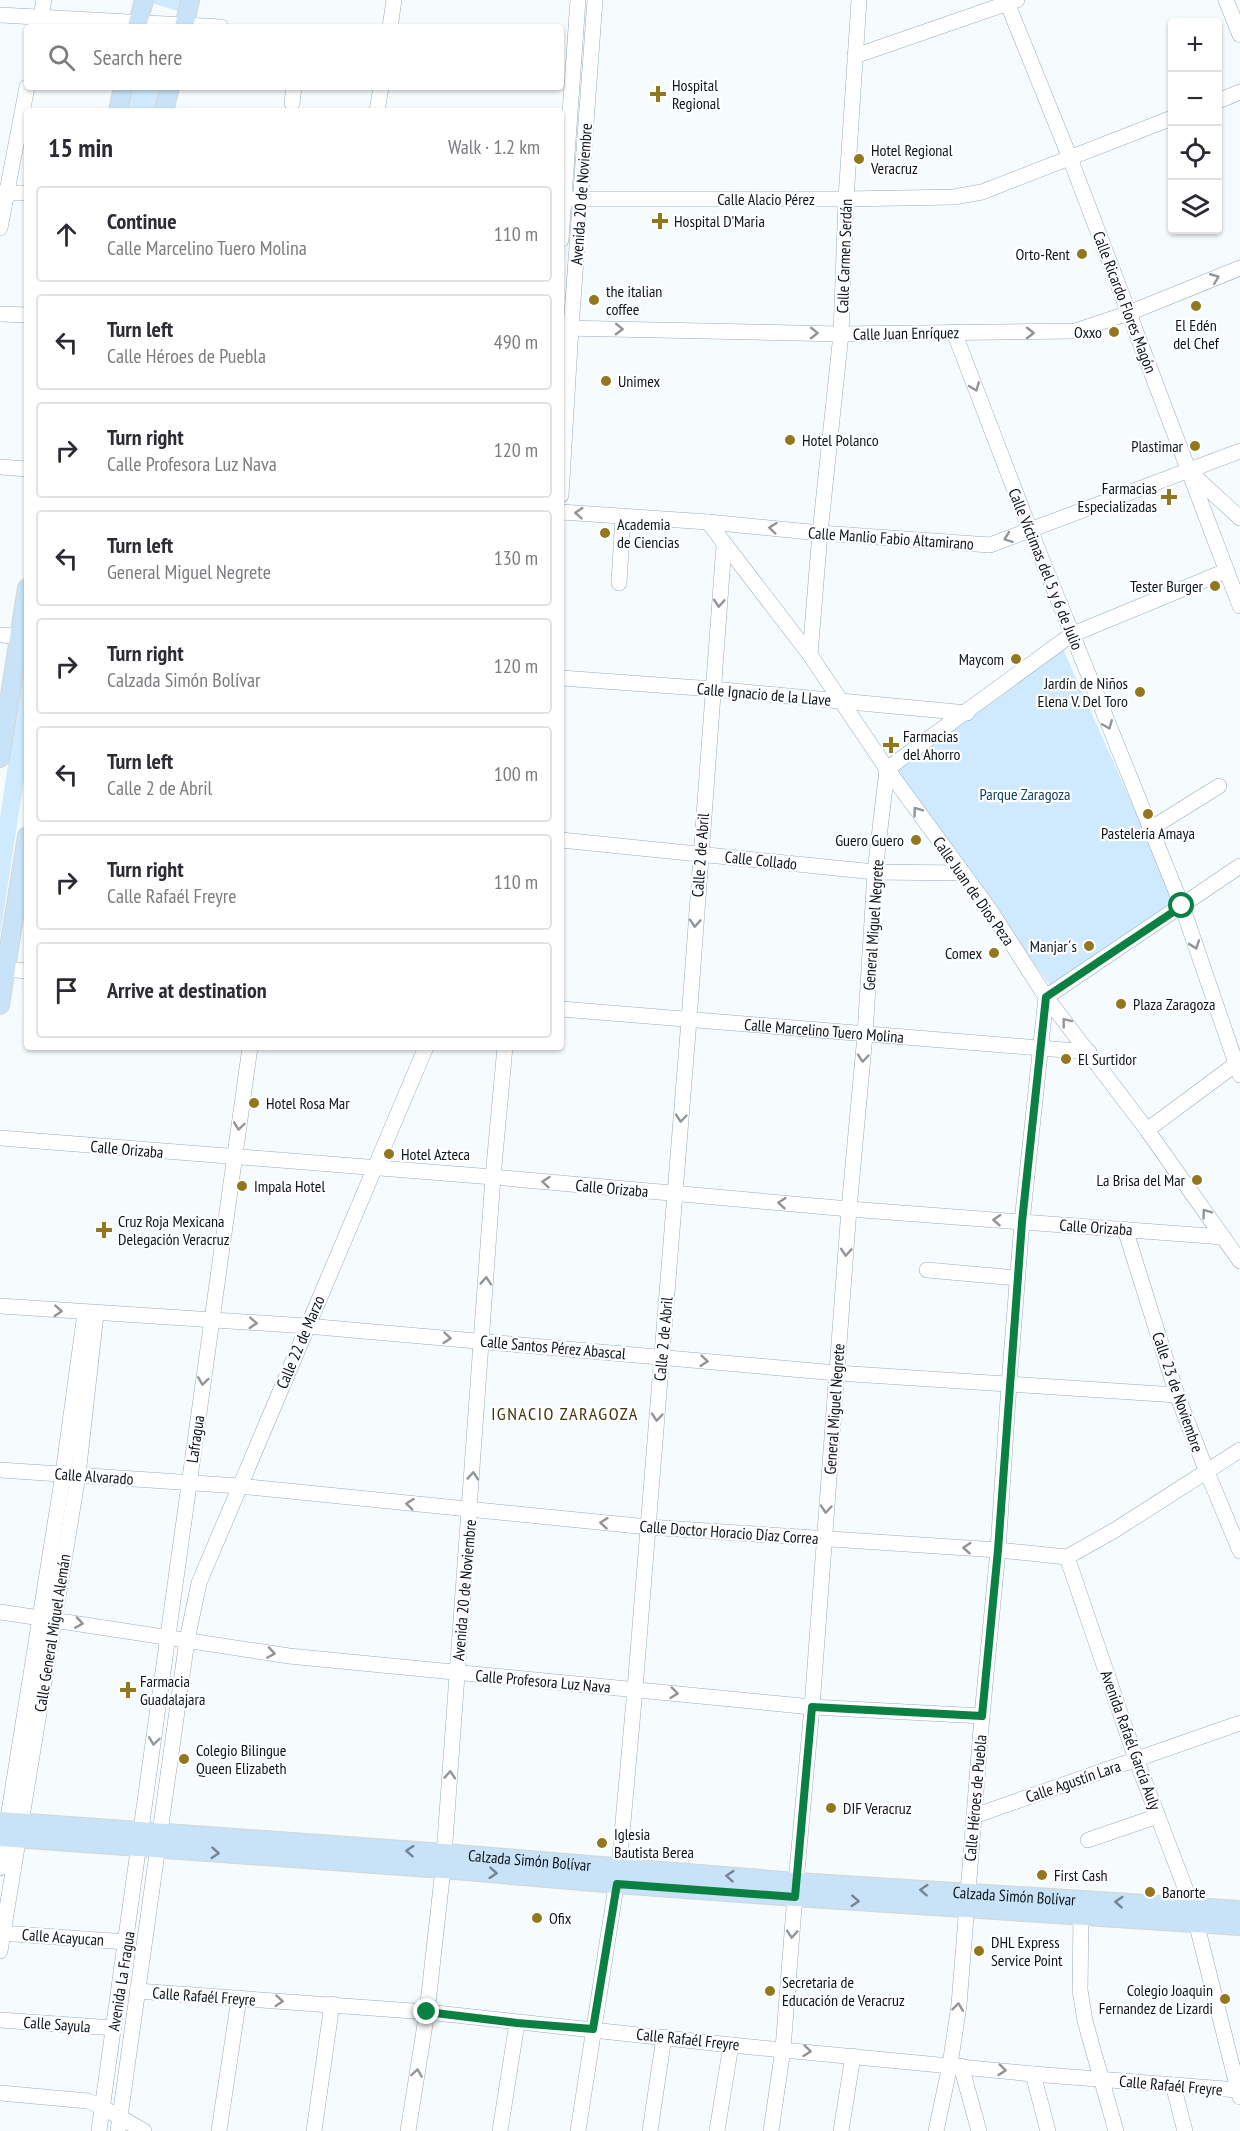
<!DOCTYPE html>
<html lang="en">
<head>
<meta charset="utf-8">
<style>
	body { margin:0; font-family:"PT Sans Narrow",sans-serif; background:#f2f2f3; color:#2b2b33 }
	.controls { position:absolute; right:18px; top:18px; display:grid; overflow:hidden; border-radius:6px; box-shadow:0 2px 4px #0004 }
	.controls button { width:54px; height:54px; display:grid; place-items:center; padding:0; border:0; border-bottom:2px solid #e1e1e2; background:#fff; color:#2b2b33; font:30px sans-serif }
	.stop { position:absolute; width:18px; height:18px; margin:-14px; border:4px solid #0b8043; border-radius:50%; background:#fff }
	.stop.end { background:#0b8043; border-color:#fff; box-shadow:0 2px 6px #0008 }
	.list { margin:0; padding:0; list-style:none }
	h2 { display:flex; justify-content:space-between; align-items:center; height:78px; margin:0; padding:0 24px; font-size:26px }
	h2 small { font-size:20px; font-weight:400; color:#7c7c81 }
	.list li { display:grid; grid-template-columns:39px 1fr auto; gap:18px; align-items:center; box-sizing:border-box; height:96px; margin:0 12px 12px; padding:0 12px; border:2px solid #e1e1e2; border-radius:6px }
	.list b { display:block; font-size:22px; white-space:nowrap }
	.list p { margin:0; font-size:20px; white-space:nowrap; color:#7c7c81 }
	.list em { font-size:20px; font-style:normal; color:#7c7c81 }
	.icon { flex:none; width:33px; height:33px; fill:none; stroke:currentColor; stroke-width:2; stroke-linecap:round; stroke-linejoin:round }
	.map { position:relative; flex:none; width:1240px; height:2131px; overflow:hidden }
	.search { position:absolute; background:#fff; box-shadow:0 2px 4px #0004; left:24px; top:24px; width:540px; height:66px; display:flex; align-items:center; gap:15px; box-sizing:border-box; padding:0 21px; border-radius:6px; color:#7c7c81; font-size:22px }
	.panel { position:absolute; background:#fff; box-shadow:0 2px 4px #0004; left:24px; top:108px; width:540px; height:942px; border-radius:6px }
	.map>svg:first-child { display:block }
	.green { fill:#cfe9fe }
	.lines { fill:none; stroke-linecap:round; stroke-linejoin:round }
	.minor-casing { stroke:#97acbc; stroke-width:16 }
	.major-casing { stroke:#d3d5d6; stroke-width:20 }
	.minor { stroke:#fff; stroke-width:15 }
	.major { stroke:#c8e2f7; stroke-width:18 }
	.oneway { stroke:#929598 }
	.oneway2 { stroke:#748594 }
	.route { stroke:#0b8043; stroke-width:8 }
	.poi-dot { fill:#93771e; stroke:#fff; stroke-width:2 }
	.labels { text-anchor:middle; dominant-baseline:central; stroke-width:4.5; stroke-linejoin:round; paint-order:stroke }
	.poi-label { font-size:16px; fill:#0d141a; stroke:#fff; text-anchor:start }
	.street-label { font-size:16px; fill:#0d141a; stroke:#fff }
	.park-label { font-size:16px; fill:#0f4365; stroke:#fff }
	.neighbourhood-label { font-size:18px; letter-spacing:1.5px; fill:#403208; stroke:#fff }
</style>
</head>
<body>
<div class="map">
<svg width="1240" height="2131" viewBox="0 0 1240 2131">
	<rect width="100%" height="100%" fill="#f6fbfe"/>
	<path class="green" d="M153 0H180L177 11 152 3Z
		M131 87H160L155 111H125Z
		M27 638V760L0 936V818Z
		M1062 647 1175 900 1050 985 892 774Z"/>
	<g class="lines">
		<defs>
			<g id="minor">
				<path d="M1006 0 1070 158 1240 606"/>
				<path d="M1226 0 1240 35"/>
				<path d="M0 15 221 27"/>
				<path d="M39 27 44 0"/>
				<path d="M390 27 394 0"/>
				<path d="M855 56 1017 0"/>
				<path d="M1218 101 1240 92"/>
				<path d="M292 103 294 87"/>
				<path d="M377 111 381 87"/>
				<path d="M0 193H27"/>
				<path d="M561 199H846L954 197 982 192 1172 118"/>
				<path d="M0 228 27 87"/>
				<path d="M561 240 578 0"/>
				<path d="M0 314 27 315"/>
				<path d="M561 328 841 334 1075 331 1129 313 1240 268"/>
				<path d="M954 332 1030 530 1182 906 1240 1075"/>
				<path d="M0 467 27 469"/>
				<path d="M1192 474 1240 518"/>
				<path d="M561 495 571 328 595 0"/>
				<path d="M561 512 708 522 820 533 990 545 1240 451"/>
				<path d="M708 522 810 655 887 769 990 910 1046 997 1147 1130 1240 1261"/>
				<path d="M619 583 623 516"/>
				<path d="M0 635 27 637"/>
				<path d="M810 655 820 533 841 334 846 199 859 0"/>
				<path d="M561 678 713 689 967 713"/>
				<path d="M1150 829 1219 786"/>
				<path d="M561 840 875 872 962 873"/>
				<path d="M6 969 27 971"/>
				<path id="s1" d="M561 1009 1089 1052"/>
				<path d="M1147 1130 1240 1061"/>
				<path d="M0 1138 493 1177 849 1209 1223 1237"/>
				<path d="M1125 1229 1177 1395 1207 1472 1240 1551"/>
				<path d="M927 1270 1017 1278"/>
				<path d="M0 1306 307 1326 837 1373 1177 1395"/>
				<path d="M0 1470 239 1486 648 1527 998 1550 1067 1557 1115 1530 1240 1450"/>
				<path d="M1067 1557 1136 1759 1192 1906 1240 2097"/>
				<path d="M0 1612 289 1656 812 1707 982 1716"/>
				<path d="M974 1816 1240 1723"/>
				<path d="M1088 1840 1158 1816"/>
				<path d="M0 1868 63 1474 85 1313"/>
				<path d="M1081 1916 1080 1990 1085 2021 1116 2131"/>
				<path d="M0 1933 127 1942"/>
				<path d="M0 1951 78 1475 96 1314"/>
				<path d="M137 1991 427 2012 731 2045 1033 2074 1238 2090"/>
				<path d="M0 2020 114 2028"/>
				<path d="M961 2066 979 2131"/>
				<path d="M1033 2074 1048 2131"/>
				<path d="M1173 2085 1185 2131"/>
				<path d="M0 2093 88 2101 102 2107 144 2131"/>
				<path d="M99 2131C151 1770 198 1408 250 1047"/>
				<path d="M118 2131 187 1640 199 1583 426 1047"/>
				<path d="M219 2131 239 1998"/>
				<path d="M314 2131 332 2004"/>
				<path d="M408 2131 427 2012 443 1869 493 1177 505 1047"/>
				<path d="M500 2131 517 2023"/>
				<path d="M578 2131 619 1867 635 1689 689 1020 724 545"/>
				<path d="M650 2131 664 2037"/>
				<path d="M717 2131 731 2045"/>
				<path d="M771 2131 783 2049 796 1882 812 1707 849 1209 865 1035 875 872 887 769 1071 635 1226 571"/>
				<path d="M841 2131 853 2056"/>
				<path d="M936 2131 950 2065 959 2005 982 1716 998 1550 1009 1384 1022 1222 1046 997 1240 866"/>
			</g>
			<g id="major">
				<path d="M137 27 144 0"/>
				<path d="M184 27 190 0"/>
				<path d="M118 111 123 87"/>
				<path d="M164 111 170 87"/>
				<path d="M0 758 27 588"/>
				<path d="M0 1005 27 836"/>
				<path id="s2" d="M0 1821 444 1853 796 1882 1240 1910"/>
				<path d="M0 1837 443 1869 617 1884 795 1897 1240 1926"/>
			</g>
		</defs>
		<use href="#minor" class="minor-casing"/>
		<use href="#major" class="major-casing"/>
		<use href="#minor" class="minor"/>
		<use href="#major" class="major"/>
	</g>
	<defs><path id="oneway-chevron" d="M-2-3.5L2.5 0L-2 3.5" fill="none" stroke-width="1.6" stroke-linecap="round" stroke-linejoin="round" transform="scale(1.5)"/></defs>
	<g class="oneway">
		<use href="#oneway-chevron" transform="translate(1215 278) rotate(-22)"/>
		<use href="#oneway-chevron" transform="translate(619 329) rotate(1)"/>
		<use href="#oneway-chevron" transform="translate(814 333) rotate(1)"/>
		<use href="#oneway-chevron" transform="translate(1030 333)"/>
		<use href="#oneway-chevron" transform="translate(975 387) rotate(69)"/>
		<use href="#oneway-chevron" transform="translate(579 513) rotate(-176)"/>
		<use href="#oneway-chevron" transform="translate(773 528) rotate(-174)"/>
		<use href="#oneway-chevron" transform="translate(1008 538) rotate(159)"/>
		<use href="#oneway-chevron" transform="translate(719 603) rotate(94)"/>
		<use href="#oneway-chevron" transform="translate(1108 725) rotate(68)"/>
		<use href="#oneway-chevron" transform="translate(917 811) rotate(-126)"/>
		<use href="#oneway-chevron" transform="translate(695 923) rotate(94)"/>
		<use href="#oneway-chevron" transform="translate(1195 945) rotate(71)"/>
		<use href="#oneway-chevron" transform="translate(1066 1022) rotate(-128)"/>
		<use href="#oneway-chevron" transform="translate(863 1058) rotate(95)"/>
		<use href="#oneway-chevron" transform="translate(681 1118) rotate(95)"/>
		<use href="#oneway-chevron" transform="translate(239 1126) rotate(98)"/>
		<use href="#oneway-chevron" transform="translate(546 1182) rotate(-175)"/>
		<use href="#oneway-chevron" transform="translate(782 1203) rotate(-175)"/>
		<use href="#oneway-chevron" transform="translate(1206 1213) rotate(-126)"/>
		<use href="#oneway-chevron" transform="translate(997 1220) rotate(-176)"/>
		<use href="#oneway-chevron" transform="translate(846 1252) rotate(94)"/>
		<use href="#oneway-chevron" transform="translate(486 1281) rotate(-86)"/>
		<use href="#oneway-chevron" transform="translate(58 1311) rotate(4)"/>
		<use href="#oneway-chevron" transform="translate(253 1323) rotate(3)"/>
		<use href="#oneway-chevron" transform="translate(447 1338) rotate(5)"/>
		<use href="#oneway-chevron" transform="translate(704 1361) rotate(5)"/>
		<use href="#oneway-chevron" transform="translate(203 1381) rotate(98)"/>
		<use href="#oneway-chevron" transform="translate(657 1417) rotate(95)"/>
		<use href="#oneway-chevron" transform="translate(473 1476) rotate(-86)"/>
		<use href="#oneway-chevron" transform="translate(410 1504) rotate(-174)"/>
		<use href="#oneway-chevron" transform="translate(826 1509) rotate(95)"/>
		<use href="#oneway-chevron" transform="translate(604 1523) rotate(-175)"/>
		<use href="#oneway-chevron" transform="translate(967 1548) rotate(-176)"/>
		<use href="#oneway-chevron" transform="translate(79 1623) rotate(9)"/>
		<use href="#oneway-chevron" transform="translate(271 1653) rotate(9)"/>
		<use href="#oneway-chevron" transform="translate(674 1693) rotate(6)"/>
		<use href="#oneway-chevron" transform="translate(154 1741) rotate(98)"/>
		<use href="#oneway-chevron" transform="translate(450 1775) rotate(-86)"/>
		<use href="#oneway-chevron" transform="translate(792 1934) rotate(94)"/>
		<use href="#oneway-chevron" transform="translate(279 2001) rotate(4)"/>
		<use href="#oneway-chevron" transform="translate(958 2007) rotate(-83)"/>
		<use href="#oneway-chevron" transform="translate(807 2051) rotate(6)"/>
		<use href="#oneway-chevron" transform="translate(1002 2070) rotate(6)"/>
		<use href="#oneway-chevron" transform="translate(417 2073) rotate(-81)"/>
	</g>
	<g class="oneway2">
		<use href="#oneway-chevron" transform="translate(410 1851) rotate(-176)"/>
		<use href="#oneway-chevron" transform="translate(215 1853) rotate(4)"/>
		<use href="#oneway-chevron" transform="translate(493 1873) rotate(5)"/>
		<use href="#oneway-chevron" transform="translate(730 1876) rotate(-175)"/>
		<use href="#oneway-chevron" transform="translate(924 1890) rotate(-176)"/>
		<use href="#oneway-chevron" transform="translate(855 1901) rotate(3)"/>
		<use href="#oneway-chevron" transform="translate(1119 1902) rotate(-176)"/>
	</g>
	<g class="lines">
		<path class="route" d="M427 2012 517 2023 593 2029 617 1884 795 1897 812 1707 982 1716 998 1550 1022 1222 1046 997 1182 906"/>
	</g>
	<g class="poi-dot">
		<path d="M655 85h6v6h6v6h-6v6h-6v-6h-6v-6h6z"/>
		<circle cx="859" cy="159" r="6"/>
		<path d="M657 212h6v6h6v6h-6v6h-6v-6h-6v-6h6z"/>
		<circle cx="1082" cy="254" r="6"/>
		<circle cx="594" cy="300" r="6"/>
		<circle cx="1196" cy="306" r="6"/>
		<circle cx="1114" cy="332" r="6"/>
		<circle cx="606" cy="381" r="6"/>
		<circle cx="790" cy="440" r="6"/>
		<circle cx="1195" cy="446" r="6"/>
		<path d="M1166 488h6v6h6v6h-6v6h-6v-6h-6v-6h6z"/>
		<circle cx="605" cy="533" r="6"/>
		<circle cx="1215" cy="586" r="6"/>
		<circle cx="1016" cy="659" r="6"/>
		<circle cx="1140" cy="692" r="6"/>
		<path d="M888 736h6v6h6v6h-6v6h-6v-6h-6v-6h6z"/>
		<circle cx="1148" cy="814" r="6"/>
		<circle cx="916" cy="840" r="6"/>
		<circle cx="1089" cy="946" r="6"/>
		<circle cx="994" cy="953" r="6"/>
		<circle cx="1121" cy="1004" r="6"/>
		<circle cx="1066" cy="1059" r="6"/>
		<circle cx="254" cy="1103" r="6"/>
		<circle cx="389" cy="1154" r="6"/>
		<circle cx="1197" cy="1180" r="6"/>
		<circle cx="242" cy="1186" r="6"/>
		<path d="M101 1221h6v6h6v6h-6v6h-6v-6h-6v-6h6z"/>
		<path d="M125 1681h6v6h6v6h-6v6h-6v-6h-6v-6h6z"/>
		<circle cx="184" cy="1759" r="6"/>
		<circle cx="831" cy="1808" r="6"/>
		<circle cx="602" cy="1843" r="6"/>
		<circle cx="1042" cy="1875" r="6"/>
		<circle cx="1150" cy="1892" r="6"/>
		<circle cx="537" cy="1918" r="6"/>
		<circle cx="979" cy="1951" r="6"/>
		<circle cx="770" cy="1991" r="6"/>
		<circle cx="1225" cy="1999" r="6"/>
	</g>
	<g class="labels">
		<g class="poi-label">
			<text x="672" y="85">Hospital<tspan x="672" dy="18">Regional</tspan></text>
			<text x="871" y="150">Hotel Regional<tspan x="871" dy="18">Veracruz</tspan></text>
			<text x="674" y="221">Hospital D'Maria</text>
			<text x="1070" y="254" text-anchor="end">Orto-Rent</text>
			<text x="606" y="291">the italian<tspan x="606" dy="18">coffee</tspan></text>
			<text x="1196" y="325" text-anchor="middle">El Edén<tspan x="1196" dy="18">del Chef</tspan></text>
			<text x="1102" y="332" text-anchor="end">Oxxo</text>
			<text x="618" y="381">Unimex</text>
			<text x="802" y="440">Hotel Polanco</text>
			<text x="1183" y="446" text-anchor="end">Plastimar</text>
			<text x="1157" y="488" text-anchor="end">Farmacias<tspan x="1157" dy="18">Especializadas</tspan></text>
			<text x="617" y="524">Academia<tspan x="617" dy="18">de Ciencias</tspan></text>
			<text x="1203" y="586" text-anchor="end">Tester Burger</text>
			<text x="1004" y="659" text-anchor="end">Maycom</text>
			<text x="1128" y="683" text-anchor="end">Jardín de Niños<tspan x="1128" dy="18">Elena V. Del Toro</tspan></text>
			<text x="903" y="736">Farmacias<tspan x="903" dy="18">del Ahorro</tspan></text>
			<text x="1148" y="833" text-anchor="middle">Pastelería Amaya</text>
			<text x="904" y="840" text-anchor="end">Guero Guero</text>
			<text x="1077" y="946" text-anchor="end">Manjar´s</text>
			<text x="982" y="953" text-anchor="end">Comex</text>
			<text x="1133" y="1004">Plaza Zaragoza</text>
			<text x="1078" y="1059">El Surtidor</text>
			<text x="266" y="1103">Hotel Rosa Mar</text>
			<text x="401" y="1154">Hotel Azteca</text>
			<text x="1185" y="1180" text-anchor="end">La Brisa del Mar</text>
			<text x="254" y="1186">Impala Hotel</text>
			<text x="118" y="1221">Cruz Roja Mexicana<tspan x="118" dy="18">Delegación Veracruz</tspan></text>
			<text x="140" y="1681">Farmacia<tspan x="140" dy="18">Guadalajara</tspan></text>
			<text x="196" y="1750">Colegio Bilingue<tspan x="196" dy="18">Queen Elizabeth</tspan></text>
			<text x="843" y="1808">DIF Veracruz</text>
			<text x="614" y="1834">Iglesia<tspan x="614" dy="18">Bautista Berea</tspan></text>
			<text x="1054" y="1875">First Cash</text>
			<text x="1162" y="1892">Banorte</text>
			<text x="549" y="1918">Ofix</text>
			<text x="991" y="1942">DHL Express<tspan x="991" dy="18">Service Point</tspan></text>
			<text x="782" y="1982">Secretaria de<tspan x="782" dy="18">Educación de Veracruz</tspan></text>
			<text x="1213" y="1990" text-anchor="end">Colegio Joaquin<tspan x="1213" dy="18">Fernandez de Lizardi</tspan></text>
		</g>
		<g class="street-label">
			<text transform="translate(581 194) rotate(-86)">Avenida 20 de Noviembre</text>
			<text x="766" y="199">Calle Alacio Pérez</text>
			<text transform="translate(844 256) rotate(-88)">Calle Carmen Serdán</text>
			<text transform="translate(1125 302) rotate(69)">Calle Ricardo Flores Magón</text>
			<text transform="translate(906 333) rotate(-1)">Calle Juan Enríquez</text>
			<text transform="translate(891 538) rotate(4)">Calle Manlio Fabio Altamirano</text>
			<text transform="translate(1046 569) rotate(68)">Calle Víctimas del 5 y 6 de Julio</text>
			<text transform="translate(764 694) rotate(5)">Calle Ignacio de la Llave</text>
			<text transform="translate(700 855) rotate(-86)">Calle 2 de Abril</text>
			<text transform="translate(761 860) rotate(6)">Calle Collado</text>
			<text transform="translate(974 891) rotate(55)">Calle Juan de Dios Peza</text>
			<text transform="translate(873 925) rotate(-86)">General Miguel Negrete</text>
			<text stroke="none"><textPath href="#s1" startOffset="264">Calle Marcelino Tuero Molina</textPath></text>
			<text transform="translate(127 1149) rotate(5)">Calle Orizaba</text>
			<text transform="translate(612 1188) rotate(5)">Calle Orizaba</text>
			<text transform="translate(1096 1227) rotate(4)">Calle Orizaba</text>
			<text transform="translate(663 1339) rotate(-85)">Calle 2 de Abril</text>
			<text transform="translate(300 1342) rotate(-67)">Calle 22 de Marzo</text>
			<text transform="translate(553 1347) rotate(5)">Calle Santos Pérez Abascal</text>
			<text transform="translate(1178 1392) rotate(71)">Calle 23 de Noviembre</text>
			<text transform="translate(834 1409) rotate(-86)">General Miguel Negrete</text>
			<text transform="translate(195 1439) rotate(-82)">Lafragua</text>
			<text transform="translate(94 1476) rotate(4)">Calle Alvarado</text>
			<text transform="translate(729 1532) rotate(4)">Calle Doctor Horacio Díaz Correa</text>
			<text transform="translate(464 1590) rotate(-85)">Avenida 20 de Noviembre</text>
			<text transform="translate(52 1633) rotate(-81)">Calle General Miguel Alemán</text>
			<text transform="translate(543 1681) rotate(5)">Calle Profesora Luz Nava</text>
			<text transform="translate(1131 1740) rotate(70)">Avenida Rafaél García Auly</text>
			<text transform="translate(1073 1781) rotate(-19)">Calle Agustín Lara</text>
			<text transform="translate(975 1798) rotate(-85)">Calle Héroes de Puebla</text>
			<text stroke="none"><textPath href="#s2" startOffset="531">Calzada Simón Bolívar</textPath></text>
			<text stroke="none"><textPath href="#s2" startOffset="1017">Calzada Simón Bolívar</textPath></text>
			<text transform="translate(63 1937) rotate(4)">Calle Acayucan</text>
			<text transform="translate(121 1981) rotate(-81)">Avenida La Fragua</text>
			<text transform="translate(204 1996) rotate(4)">Calle Rafaél Freyre</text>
			<text transform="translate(57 2024) rotate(4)">Calle Sayula</text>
			<text transform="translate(688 2039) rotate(6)">Calle Rafaél Freyre</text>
			<text transform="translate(1171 2085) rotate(5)">Calle Rafaél Freyre</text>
		</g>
		<g class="park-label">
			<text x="1025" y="794">Parque Zaragoza</text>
		</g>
		<g class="neighbourhood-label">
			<text x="565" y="1413">IGNACIO ZARAGOZA</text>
		</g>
	</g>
</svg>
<div class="controls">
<button>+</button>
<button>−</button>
<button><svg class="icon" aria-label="locate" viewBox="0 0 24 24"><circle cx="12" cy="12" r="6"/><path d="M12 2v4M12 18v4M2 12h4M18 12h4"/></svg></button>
<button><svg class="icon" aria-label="layers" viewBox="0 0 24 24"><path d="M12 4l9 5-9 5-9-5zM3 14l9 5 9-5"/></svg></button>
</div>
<div class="stop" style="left:1182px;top:906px"></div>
<div class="stop end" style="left:427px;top:2012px"></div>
<div class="search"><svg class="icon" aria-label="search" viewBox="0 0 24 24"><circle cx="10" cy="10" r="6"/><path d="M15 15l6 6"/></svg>Search here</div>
<section class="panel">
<h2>15 min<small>Walk · 1.2 km</small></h2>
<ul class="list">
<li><svg class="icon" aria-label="ahead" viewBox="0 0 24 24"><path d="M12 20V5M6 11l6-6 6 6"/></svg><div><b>Continue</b><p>Calle Marcelino Tuero Molina</p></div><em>110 m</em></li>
<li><svg class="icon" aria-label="left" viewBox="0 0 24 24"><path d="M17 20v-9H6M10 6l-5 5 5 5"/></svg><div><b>Turn left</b><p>Calle Héroes de Puebla</p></div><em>490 m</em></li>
<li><svg class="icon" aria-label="right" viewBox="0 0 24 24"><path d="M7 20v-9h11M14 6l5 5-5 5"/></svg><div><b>Turn right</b><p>Calle Profesora Luz Nava</p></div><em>120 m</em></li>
<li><svg class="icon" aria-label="left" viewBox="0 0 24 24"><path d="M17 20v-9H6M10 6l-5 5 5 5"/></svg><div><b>Turn left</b><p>General Miguel Negrete</p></div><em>130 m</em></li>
<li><svg class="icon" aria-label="right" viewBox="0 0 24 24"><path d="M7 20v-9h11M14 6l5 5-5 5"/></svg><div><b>Turn right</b><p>Calzada Simón Bolívar</p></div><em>120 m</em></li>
<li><svg class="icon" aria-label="left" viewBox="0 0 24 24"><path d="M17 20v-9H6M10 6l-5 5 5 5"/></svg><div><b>Turn left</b><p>Calle 2 de Abril</p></div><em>100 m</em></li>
<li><svg class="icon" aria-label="right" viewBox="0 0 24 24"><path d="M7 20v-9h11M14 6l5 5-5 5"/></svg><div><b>Turn right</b><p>Calle Rafaél Freyre</p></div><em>110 m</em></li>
<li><svg class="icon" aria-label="arrive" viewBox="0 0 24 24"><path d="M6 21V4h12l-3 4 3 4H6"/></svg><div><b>Arrive at destination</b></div></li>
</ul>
</section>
</div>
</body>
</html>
